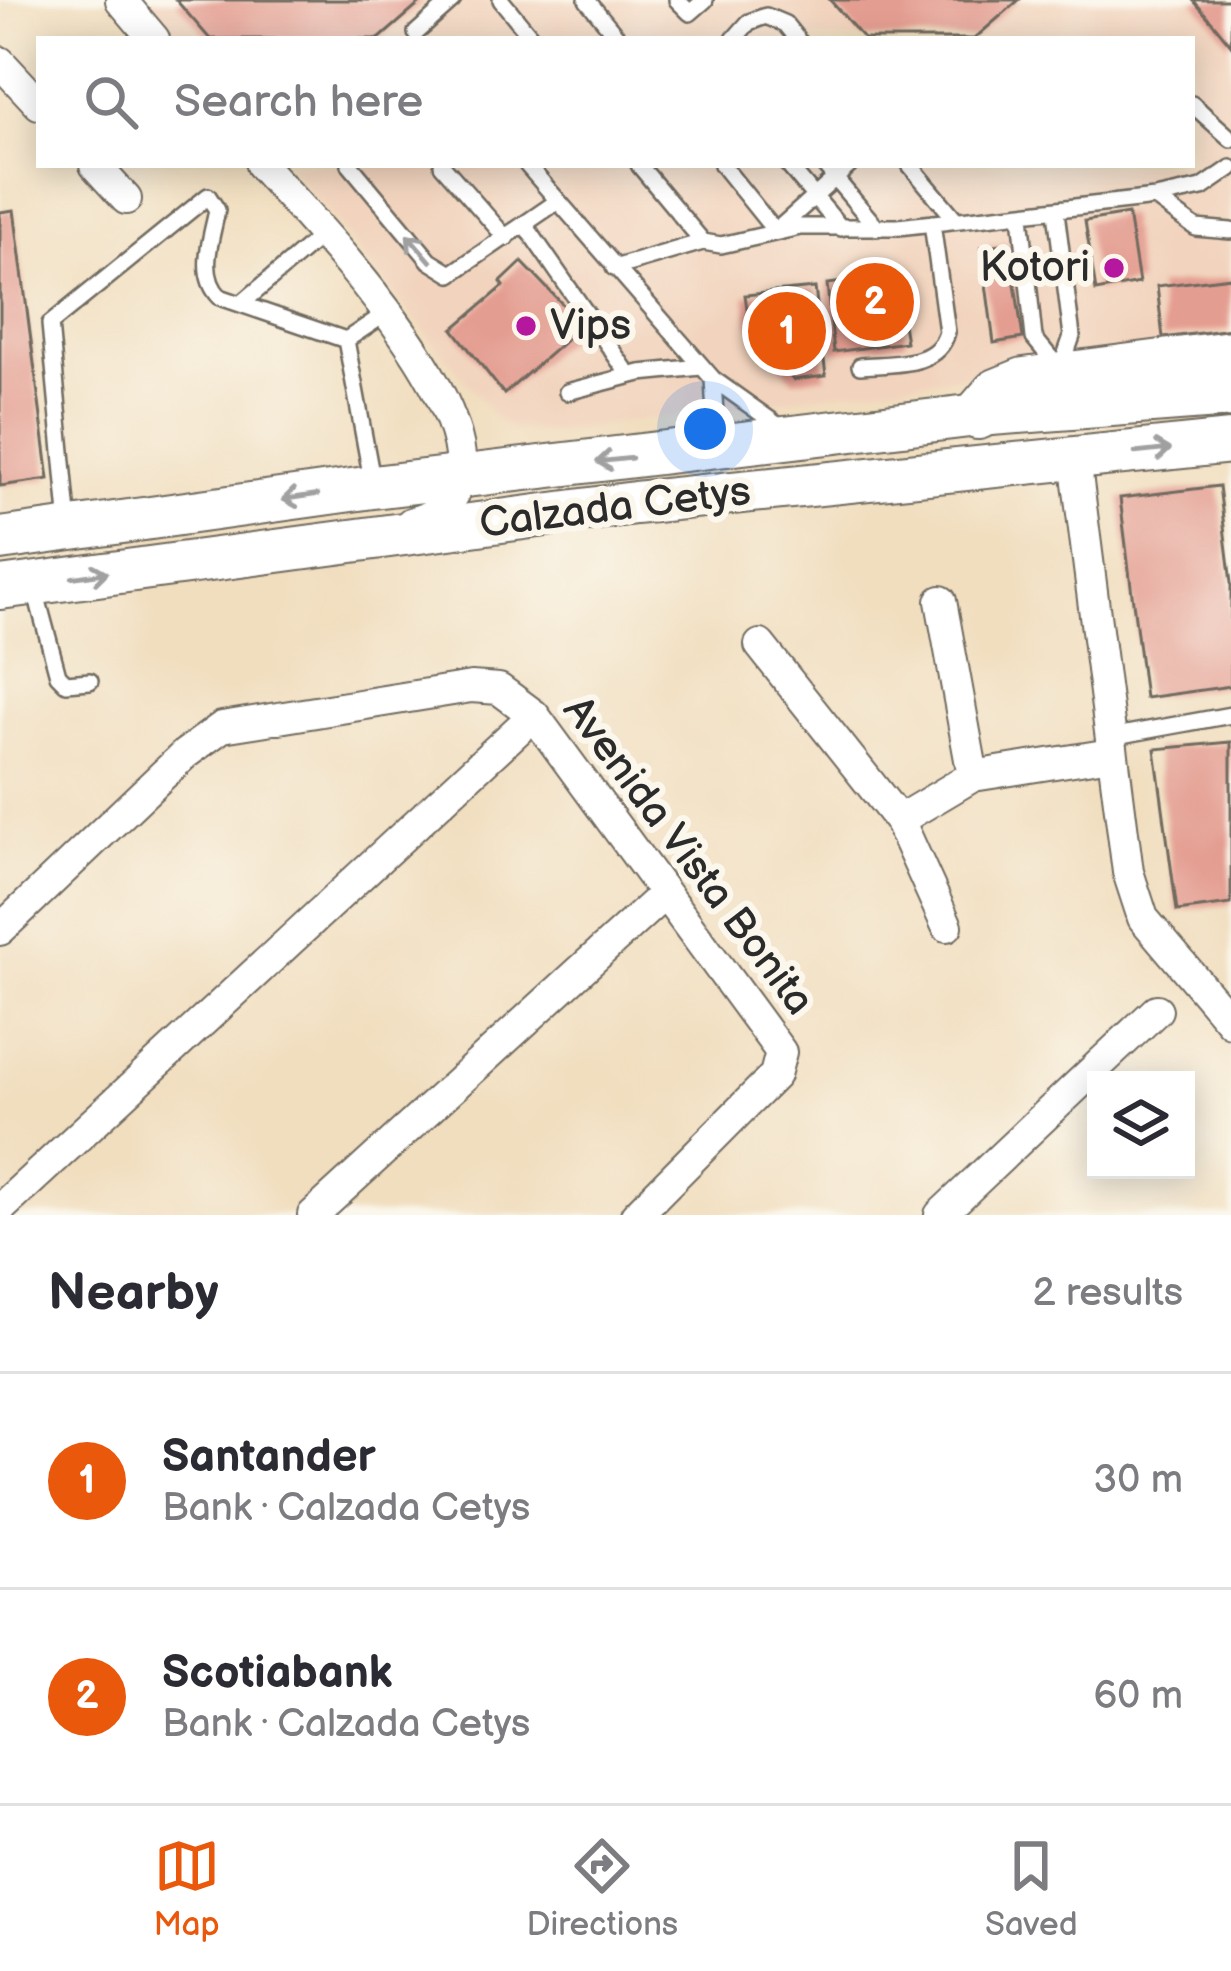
<!DOCTYPE html>
<html lang="en">
<head>
<meta charset="utf-8">
<style>
	body { margin:0; font-family:"Balsamiq Sans",sans-serif; background:#f7f7f7; color:#2b2b33 }
	.controls { position:absolute; right:36px; bottom:36px; display:grid; overflow:hidden; border-radius:0px; box-shadow:0 6px 30px #0003 }
	.controls button { width:108px; height:108px; display:grid; place-items:center; padding:0; border:0; border-bottom:3px solid #e1e1e2; background:#fff; color:#2b2b33; font:60px sans-serif }
	.you { position:absolute; left:705px; top:429px; width:42px; height:42px; margin:-30px; border:9px solid #fff; border-radius:50%; background:#1a73e8; box-shadow:0 0 0 18px #1a73e833 }
	.badge { display:grid; place-items:center; width:78px; height:78px; border-radius:50%; background:#ea580c; color:#fff; font-size:39px; font-weight:700 }
	.pin { position:absolute; translate:-50% -50%; border:6px solid #fff; box-shadow:0 3px 12px #0006 }
	.list { margin:0; padding:0; list-style:none }
	h2 { display:flex; justify-content:space-between; align-items:center; height:156px; margin:0; padding:0 48px; font-size:51px }
	h2 small { font-size:39px; font-weight:400; color:#7c7c81 }
	.list li { display:grid; grid-template-columns:78px 1fr auto; gap:36px; align-items:center; box-sizing:border-box; height:216px; padding:0 48px; border-top:3px solid #e1e1e2 }
	.list b { display:block; font-size:45px; white-space:nowrap }
	.list p { margin:0; font-size:39px; white-space:nowrap; color:#7c7c81 }
	.list em { font-size:39px; font-style:normal; color:#7c7c81 }
	.icon { flex:none; width:66px; height:66px; fill:none; stroke:currentColor; stroke-width:2; stroke-linecap:round; stroke-linejoin:round }
	.map { position:relative; flex:none; width:1231px; height:1215px; overflow:hidden }
	.search { position:absolute; background:#fff; box-shadow:0 6px 30px #0003; left:36px; right:36px; top:36px; height:132px; display:flex; align-items:center; gap:30px; box-sizing:border-box; padding:0 42px; border-radius:0px; color:#7c7c81; font-size:45px }
	.sheet { height:588px; background:#fff }
	nav { display:flex; justify-content:space-around; align-items:center; box-sizing:border-box; height:168px; border-top:3px solid #e1e1e2; background:#fff; font-size:33px; color:#7c7c81 }
	nav a { display:grid; justify-items:center; gap:6px }
	nav .on { color:#ea580c }
	.map>svg:first-child { display:block }
	.built { fill:#f2d4be }
	.building { fill:#e49d91 }
	.lines { fill:none; stroke-linecap:round; stroke-linejoin:round }
	.lane-casing { stroke:#706a5f; stroke-width:20 }
	.street-casing { stroke:#706a5f; stroke-width:34 }
	.secondary-casing { stroke:#706a5f; stroke-width:46 }
	.primary-casing { stroke:#706a5f; stroke-width:52 }
	.lane { stroke:#fff; stroke-width:15 }
	.street { stroke:#fff; stroke-width:30 }
	.secondary { stroke:#fff; stroke-width:42 }
	.primary { stroke:#fff; stroke-width:48 }
	.oneway { stroke:#a0a0a0 }
	.poi-dot { fill:#b5179e; stroke:#fbf7ec; stroke-width:4.5 }
	.labels { text-anchor:middle; dominant-baseline:central; stroke-width:12; stroke-linejoin:round; paint-order:stroke }
	.poi-label { font-size:42px; fill:#2b2b2b; stroke:#fbf7ec; text-anchor:end }
	.street-label { font-size:42px; fill:#2b2b2b; stroke:#fbf7ec }
</style>
</head>
<body>
<div class="map">
<svg width="1231" height="1215" viewBox="0 0 1231 1215">
	<rect width="100%" height="100%" fill="#fbf7ec"/>
	<filter id="ink" filterUnits="userSpaceOnUse"><feTurbulence type="fractalNoise" baseFrequency=".00833" numOctaves="2"/><feDisplacementMap in="SourceGraphic" scale="24" xChannelSelector="R" yChannelSelector="G"/><feConvolveMatrix kernelMatrix="1 2 1 2 8 2 1 2 1" color-interpolation-filters="sRGB"/></filter>
	<filter id="wash" filterUnits="userSpaceOnUse"><feTurbulence type="fractalNoise" baseFrequency=".004" numOctaves="4" result="noise"/><feDisplacementMap in="SourceGraphic" scale="48" xChannelSelector="R" yChannelSelector="G"/><feGaussianBlur stdDeviation="2.7" result="paint"/><feColorMatrix in="noise" values="0 0 0 0 0 0 0 0 0 0 0 0 0 0 0 0 0 1.4 0 .05"/><feComposite in="paint" operator="in"/></filter>
	<g filter="url(#wash)">
		<rect width="100%" height="100%" fill="#f1debf"/>
		<path class="built" d="M146 0H1231V339L553 432 511 429 495 417 288 165H1192V39H180Z"/>
		<g id="blocks">
			<path class="building" d="M176 0H424L379 39H210Z
				M830 0H1019L974 39H864Z
				M1193 0H1231V45L1214 24Z
				M14 210 49 479 0 486V212Z
				M1128 214 1139 283 1096 291 1085 221Z
				M1009 243 1023 338 994 343 981 247Z
				M522 262 571 313 584 315 582 340 567 339 504 394 453 329 504 286 501 282Z
				M895 276 906 342 834 352 827 284Z
				M1231 277V329L1163 338 1157 286Z
				M815 288 826 376 793 380 775 358 773 339H760L749 323 745 295Z
				M1219 486 1231 583V686L1145 698 1120 498Z
				M1231 742V904L1177 911 1155 749Z"/>
		</g>
	</g>
	<g filter="url(#ink)">
		<use href="#blocks" fill-opacity="0" stroke="#706a5f" stroke-width="3"/>
		<g class="lines">
			<defs>
				<path id="lane" d="M501 0 533 39
					M587 0 619 39
					M677 0 690 13 705 0
					M416 33 453 0
					M734 39 749 22 766 16 785 24 797 39
					M1192 104 1231 139
					M350 165 430 261 451 274 558 201
					M442 165 506 238
					M527 165 713 379 783 429
					M639 165 703 242
					M722 165 775 231
					M788 165 841 228
					M824 165 877 228
					M910 165 956 220
					M1155 198 1196 228 1231 231
					M1056 212 1072 336 1060 371
					M1021 215 1034 338 1058 367
					M525 225 629 375
					M778 229 850 165
					M614 268 703 242 721 245 800 227H898L1155 198 1202 188 1231 168
					M241 304 322 235
					M346 340 388 312
					M860 366C891 363 938 368 947 332L932 223
					M567 392 640 373 701 367
					M704 439 715 414 713 379
					M69 526 50 324 208 196 217 210C212 238 197 274 220 297L346 340 373 485
					M34 586 58 675 66 683 90 681
					M1110 737 1231 715"/>
				<path id="street" d="M121 0 154 39
					M0 62 39 104
					M95 165 126 199
					M261 165C308 219 567 478 411 523
					M1075 459 1128 872 1143 918 1231 1022
					M941 601 973 776
					M760 645 899 820 947 926
					M899 820 973 776 1111 754
					M0 930 185 754 222 727 471 687 499 689 534 715 781 1052 775 1075 636 1215
					M0 1209 534 715
					M313 1215 662 896
					M940 1215 1157 1010"/>
				<path id="secondary" d="M0 539 373 487 978 415 1231 396
					M0 588 635 503 1231 442"/>
				<path id="primary" d="M978 415 997 393 1024 382 1231 355"/>
			</defs>
			<use href="#lane" class="lane-casing"/>
			<use href="#street" class="street-casing"/>
			<use href="#secondary" class="secondary-casing"/>
			<use href="#primary" class="primary-casing"/>
			<use href="#lane" class="lane"/>
			<use href="#street" class="street"/>
			<use href="#secondary" class="secondary"/>
			<use href="#primary" class="primary"/>
		</g>
		<defs><path id="oneway-shaft" d="M-6 0H5M1.5-3L5.5 0L1.5 3" fill="none" stroke-width="1.6" stroke-linecap="round" stroke-linejoin="round" transform="scale(3)"/></defs>
		<g class="oneway">
			<use href="#oneway-shaft" transform="translate(419 248) rotate(-131)"/>
			<use href="#oneway-shaft" transform="translate(1153 451) rotate(-6)"/>
			<use href="#oneway-shaft" transform="translate(614 460) rotate(174)"/>
			<use href="#oneway-shaft" transform="translate(300 497) rotate(172)"/>
			<use href="#oneway-shaft" transform="translate(90 575) rotate(-8)"/>
		</g>
	</g>
	<g class="poi-dot">
		<circle cx="1114" cy="268" r="12"/>
		<circle cx="526" cy="326" r="12"/>
	</g>
	<g class="labels">
		<g class="poi-label">
			<text x="1090" y="268">Kotori</text>
			<text x="550" y="326" text-anchor="start">Vips</text>
		</g>
		<g class="street-label">
			<text transform="translate(615 508) rotate(-7)">Calzada Cetys</text>
			<text transform="translate(688 856) rotate(53)">Avenida Vista Bonita</text>
		</g>
	</g>
</svg>
<div class="controls">
<button><svg class="icon" aria-label="layers" viewBox="0 0 24 24"><path d="M12 4l9 5-9 5-9-5zM3 14l9 5 9-5"/></svg></button>
</div>
<div class="you"></div>
<div class="pin badge" style="left:787px;top:331px">1</div>
<div class="pin badge" style="left:875px;top:302px">2</div>
<div class="search"><svg class="icon" aria-label="search" viewBox="0 0 24 24"><circle cx="10" cy="10" r="6"/><path d="M15 15l6 6"/></svg>Search here</div>
</div>
<section class="sheet">
<h2>Nearby<small>2 results</small></h2>
<ul class="list">
<li><span class="badge">1</span><div><b>Santander</b><p>Bank · Calzada Cetys</p></div><em>30 m</em></li>
<li><span class="badge">2</span><div><b>Scotiabank</b><p>Bank · Calzada Cetys</p></div><em>60 m</em></li>
</ul>
</section>
<nav>
<a class="on"><svg class="icon" aria-label="map" viewBox="0 0 24 24"><path d="M3 6l6-2 6 2 6-2v14l-6 2-6-2-6 2zM9 4v14M15 6v14"/></svg>Map</a>
<a><svg class="icon" aria-label="directions" viewBox="0 0 24 24"><path d="M12 3l9 9-9 9-9-9zM9 14v-3h6M13 9l2 2-2 2"/></svg>Directions</a>
<a><svg class="icon" aria-label="saved" viewBox="0 0 24 24"><path d="M7 4h10v16l-5-4-5 4z"/></svg>Saved</a>
</nav>
</body>
</html>
